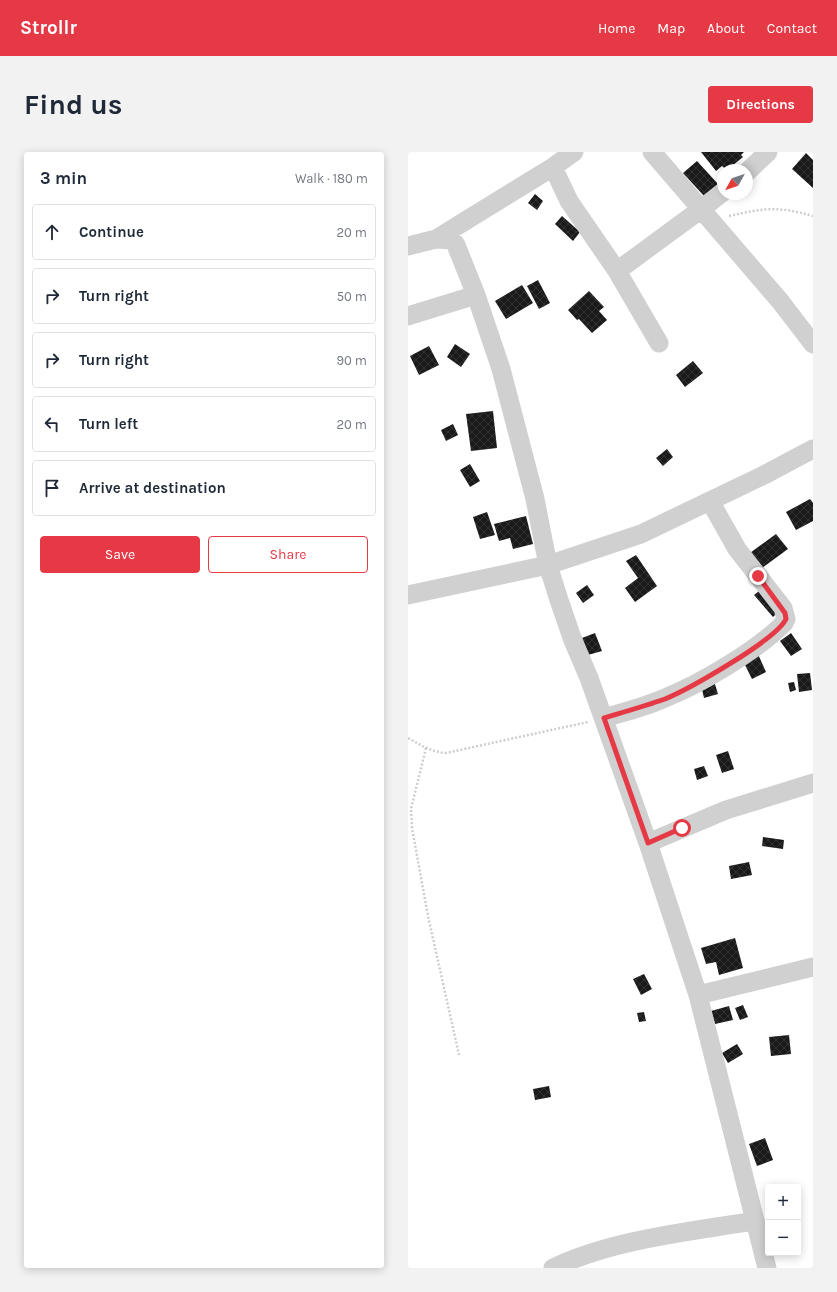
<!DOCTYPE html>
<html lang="en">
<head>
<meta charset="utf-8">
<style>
	body { margin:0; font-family:Karla,sans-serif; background:#f2f2f3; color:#1f2937 }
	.controls { position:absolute; right:12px; bottom:12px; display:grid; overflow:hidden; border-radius:4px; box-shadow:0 2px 10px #0003 }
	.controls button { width:36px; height:36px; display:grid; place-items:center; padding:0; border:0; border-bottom:1px solid #e0e1e3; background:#fff; color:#1f2937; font:20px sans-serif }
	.compass { position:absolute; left:309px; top:12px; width:36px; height:36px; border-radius:50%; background:#fff; box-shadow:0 2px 10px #0003; rotate:230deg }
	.stop { position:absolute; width:12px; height:12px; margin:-9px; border:3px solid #e63946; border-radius:50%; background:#fff }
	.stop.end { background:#e63946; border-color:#fff; box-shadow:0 1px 4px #0008 }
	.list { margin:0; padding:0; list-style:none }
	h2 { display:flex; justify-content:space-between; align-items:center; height:52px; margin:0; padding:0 16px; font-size:17px }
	h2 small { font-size:13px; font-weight:400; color:#747a83 }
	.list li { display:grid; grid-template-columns:26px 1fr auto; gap:12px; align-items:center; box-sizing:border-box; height:56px; margin:0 8px 8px; padding:0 8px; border:1px solid #e0e1e3; border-radius:4px }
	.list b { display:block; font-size:15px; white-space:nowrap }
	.list em { font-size:13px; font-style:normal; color:#747a83 }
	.actions { display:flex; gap:8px; padding:12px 16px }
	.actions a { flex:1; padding:9px 0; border:1px solid #e63946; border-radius:4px; text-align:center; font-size:14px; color:#e63946 }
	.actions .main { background:#e63946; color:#fff }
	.icon { flex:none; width:22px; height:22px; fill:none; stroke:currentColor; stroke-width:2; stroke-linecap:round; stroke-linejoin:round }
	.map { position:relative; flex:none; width:405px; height:1116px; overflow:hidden; border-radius:4px }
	header { display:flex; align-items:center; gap:24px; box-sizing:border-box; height:56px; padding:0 20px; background:#e63946; color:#fff }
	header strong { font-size:19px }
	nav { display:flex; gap:22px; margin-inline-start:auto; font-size:14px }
	.intro { display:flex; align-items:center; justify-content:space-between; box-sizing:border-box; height:96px; padding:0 24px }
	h1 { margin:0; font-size:28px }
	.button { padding:10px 18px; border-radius:4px; background:#e63946; color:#fff; font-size:14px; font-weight:700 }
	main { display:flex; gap:24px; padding:0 24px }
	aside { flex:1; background:#fff; border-radius:4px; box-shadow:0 2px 10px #0003 }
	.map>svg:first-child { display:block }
	.building { fill:url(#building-cross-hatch) }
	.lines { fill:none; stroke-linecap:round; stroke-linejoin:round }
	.path { stroke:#cdcdcd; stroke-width:2.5; stroke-dasharray:2 2; stroke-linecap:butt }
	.street { stroke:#d0d0d0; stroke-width:19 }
	.route { stroke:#e63946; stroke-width:5 }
</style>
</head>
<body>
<header>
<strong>Strollr</strong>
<nav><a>Home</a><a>Map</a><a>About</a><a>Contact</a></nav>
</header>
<div class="intro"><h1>Find us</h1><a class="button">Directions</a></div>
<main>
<aside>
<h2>3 min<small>Walk · 180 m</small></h2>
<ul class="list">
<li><svg class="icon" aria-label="ahead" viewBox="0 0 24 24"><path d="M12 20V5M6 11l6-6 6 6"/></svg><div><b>Continue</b></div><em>20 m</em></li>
<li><svg class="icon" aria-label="right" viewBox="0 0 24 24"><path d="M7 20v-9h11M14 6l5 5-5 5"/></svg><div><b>Turn right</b></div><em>50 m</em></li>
<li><svg class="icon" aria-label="right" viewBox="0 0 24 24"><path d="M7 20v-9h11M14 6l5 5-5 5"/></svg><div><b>Turn right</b></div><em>90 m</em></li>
<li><svg class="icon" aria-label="left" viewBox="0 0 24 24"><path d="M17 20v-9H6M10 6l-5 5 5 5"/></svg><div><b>Turn left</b></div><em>20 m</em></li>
<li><svg class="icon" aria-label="arrive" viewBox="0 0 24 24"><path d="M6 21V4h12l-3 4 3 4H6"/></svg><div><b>Arrive at destination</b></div></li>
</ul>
<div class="actions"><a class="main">Save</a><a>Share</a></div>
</aside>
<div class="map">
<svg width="405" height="1116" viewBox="0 0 405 1116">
	<defs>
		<pattern id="building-cross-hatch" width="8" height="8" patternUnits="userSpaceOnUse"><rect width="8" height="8" fill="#1a1a1a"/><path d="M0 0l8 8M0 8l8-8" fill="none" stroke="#333"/></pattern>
	</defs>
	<rect width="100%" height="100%" fill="#fff"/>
	<path class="building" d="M293 0H336L333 3 335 5 319 18 314 14 308 19Z
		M398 1 405 8V36L384 17Z
		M289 9 310 32 296 44 275 21Z
		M127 42 135 49 129 58 120 51Z
		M154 64 172 80 165 89 147 72Z
		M130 128 142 151 131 157 119 134Z
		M114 133 125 151 98 167 87 149Z
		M181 139 196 155 191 159 199 168 184 181 171 167 169 168 160 158Z
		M47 192 62 202 53 215 39 205Z
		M21 194 31 213 11 223 2 204Z
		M285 209 295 221 277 235 268 223Z
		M85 259 89 296 63 299 58 262Z
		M45 272 50 283 38 289 33 278Z
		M259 297 265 305 255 314 248 306Z
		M62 312 72 329 62 335 52 318Z
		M402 347 405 351V369L388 378 378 360Z
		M79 360 87 383 72 387 65 365Z
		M118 364 125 392 105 397 102 386 91 389 86 372Z
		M368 382 380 397 350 419 339 403Z
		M228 403 249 434 227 450 217 436 230 426 218 409Z
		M179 433 186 443 175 451 168 441Z
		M355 436 373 457 365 465 346 443Z
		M187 481 194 499 180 503 174 486Z
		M383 481 394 497 383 504 372 489Z
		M349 500 358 520 344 527 334 507Z
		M402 521 404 538 391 540 389 522Z
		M306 529 310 542 296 546 293 533Z
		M386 530 388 538 382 540 380 531Z
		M320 599 326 617 314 621 308 603Z
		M296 614 300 624 289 628 286 617Z
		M355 685 376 688 375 697 354 694Z
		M341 710 344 723 323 727 321 714Z
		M327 786 335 816 311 823 308 810 298 812 293 796Z
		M236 822 244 837 233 843 225 827Z
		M335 853 340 865 332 868 327 856Z
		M321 854 325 868 307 872 303 859Z
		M236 860 238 869 231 870 229 861Z
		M381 883 383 902 363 904 361 885Z
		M329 892 335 902 320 911 314 901Z
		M141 934 143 945 127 948 125 937Z
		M357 986 365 1008 349 1014 341 992Z"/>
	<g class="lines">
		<path class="path" d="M321 64C356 56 370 54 405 64
			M0 586C13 593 23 600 38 601L180 570
			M18 596 3 657 4 676 20 764 51 903"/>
		<path class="street" d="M244 0 372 149 405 192
			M145 15 161 49 209 119 251 191
			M339 20 360 0
			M28 87 145 15 166 0
			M0 94 28 87 44 88 48 93 68 143 93 217 127 347 140 413 150 445 164 486 181 526 240 691 290 843 359 1116
			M209 119 292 58 315 40
			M0 164 68 143
			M0 443 140 413 233 382 356 323 405 297
			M196 566C216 560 237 555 257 546 292 532 350 498 376 471L378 467 375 456 329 397 302 349
			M240 691 318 658 405 631
			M290 843 405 815
			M145 1116C206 1087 281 1080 346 1069"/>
	</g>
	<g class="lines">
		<path class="route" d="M274 676 240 691 196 566C216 560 237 554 257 547 281 537 368 488 378 467L377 461 350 424"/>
	</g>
</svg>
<div class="controls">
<button>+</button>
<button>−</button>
</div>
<svg class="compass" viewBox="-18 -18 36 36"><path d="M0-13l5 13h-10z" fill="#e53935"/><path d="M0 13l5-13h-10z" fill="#747a83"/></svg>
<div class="stop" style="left:274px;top:676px"></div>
<div class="stop end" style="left:350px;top:424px"></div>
</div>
</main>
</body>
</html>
